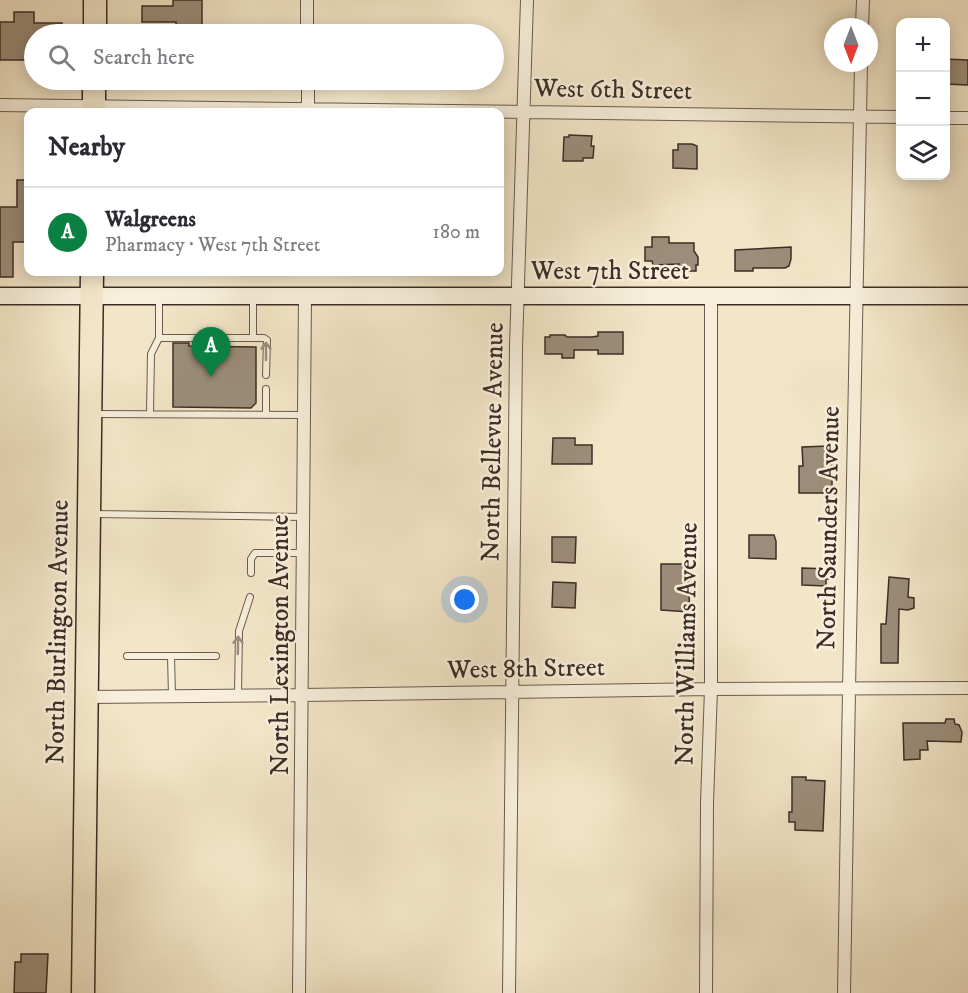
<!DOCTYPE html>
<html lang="en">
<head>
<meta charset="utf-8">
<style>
	body { margin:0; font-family:"IM FELL DW Pica",serif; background:#f7f7f7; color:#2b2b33 }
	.controls { position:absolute; right:18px; top:18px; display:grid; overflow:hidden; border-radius:12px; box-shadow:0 3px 15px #0003 }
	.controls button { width:54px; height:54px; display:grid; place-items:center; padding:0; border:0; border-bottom:2px solid #e1e1e2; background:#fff; color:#2b2b33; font:30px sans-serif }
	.compass { position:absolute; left:824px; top:18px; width:54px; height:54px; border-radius:50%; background:#fff; box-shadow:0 3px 15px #0003; rotate:180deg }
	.you { position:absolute; left:465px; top:600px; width:21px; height:21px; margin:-15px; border:4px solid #fff; border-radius:50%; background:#1a73e8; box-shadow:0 0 0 9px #1a73e833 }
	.badge { display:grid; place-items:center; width:39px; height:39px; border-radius:50%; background:#0b8043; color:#fff; font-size:20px; font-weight:700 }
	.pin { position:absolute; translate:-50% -50px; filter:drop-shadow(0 2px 3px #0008) }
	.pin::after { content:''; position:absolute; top:32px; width:21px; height:18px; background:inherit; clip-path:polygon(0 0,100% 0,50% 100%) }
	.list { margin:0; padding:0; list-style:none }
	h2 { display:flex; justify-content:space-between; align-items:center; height:78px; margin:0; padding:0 24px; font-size:26px }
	h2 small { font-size:20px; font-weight:400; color:#7c7c81 }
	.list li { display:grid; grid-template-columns:39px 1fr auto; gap:18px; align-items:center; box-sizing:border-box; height:90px; padding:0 24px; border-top:2px solid #e1e1e2 }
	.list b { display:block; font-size:22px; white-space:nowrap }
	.list p { margin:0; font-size:20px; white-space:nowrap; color:#7c7c81 }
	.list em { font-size:20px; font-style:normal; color:#7c7c81 }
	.icon { flex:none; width:33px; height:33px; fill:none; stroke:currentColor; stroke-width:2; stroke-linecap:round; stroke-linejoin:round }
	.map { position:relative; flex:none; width:968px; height:993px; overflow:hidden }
	.search { position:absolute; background:#fff; box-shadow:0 3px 15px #0003; left:24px; top:24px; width:480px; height:66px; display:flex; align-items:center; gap:15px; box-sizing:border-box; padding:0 21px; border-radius:33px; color:#7c7c81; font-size:22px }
	.panel { position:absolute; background:#fff; box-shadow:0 3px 15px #0003; left:24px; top:108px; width:480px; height:168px; border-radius:12px }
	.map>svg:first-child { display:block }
	.building { fill:#9c8d7a; stroke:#3d2d26; stroke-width:1.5 }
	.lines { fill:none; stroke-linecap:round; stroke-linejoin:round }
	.lane-casing { stroke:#6a5b4e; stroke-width:8 }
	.street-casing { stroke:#6a5b4e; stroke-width:14 }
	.secondary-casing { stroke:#3d2d26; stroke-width:19 }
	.highway-casing { stroke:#3d2d26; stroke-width:25 }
	.lane { stroke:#f7efdb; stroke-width:6 }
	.street { stroke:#f7efdb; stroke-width:12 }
	.secondary { stroke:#f7efdb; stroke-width:16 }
	.highway { stroke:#f3e6c8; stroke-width:22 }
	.oneway { stroke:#9a8e80 }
	.labels { text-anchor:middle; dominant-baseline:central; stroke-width:5; stroke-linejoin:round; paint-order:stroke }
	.street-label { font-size:26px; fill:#3d2d26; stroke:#f7efdb }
</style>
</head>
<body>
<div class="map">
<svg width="968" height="993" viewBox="0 0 968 993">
	<rect width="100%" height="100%" fill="#f3e6c8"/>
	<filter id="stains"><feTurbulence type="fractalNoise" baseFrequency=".00333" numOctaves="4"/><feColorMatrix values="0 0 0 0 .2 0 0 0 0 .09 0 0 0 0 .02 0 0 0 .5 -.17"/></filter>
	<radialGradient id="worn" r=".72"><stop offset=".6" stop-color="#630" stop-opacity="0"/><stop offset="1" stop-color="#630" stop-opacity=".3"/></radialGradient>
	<path class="building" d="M173 0H202V34H176V22H142V6H173Z
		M14 12H34V23H62V34H34V60H0V22H14Z
		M945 59 968 60V85L945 84Z
		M569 135 592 136 591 146H594L593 158H583V161H563L564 137H569Z
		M678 144H692L697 146V169L673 168V150H678Z
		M17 180H28V242H13V277H0V207H17Z
		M652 237H669V243H694V251L698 257V265H696V271H679V264L653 265 652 261H645V247H652Z
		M791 247V259L789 266 785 268H753V271H735V250Z
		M598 332H623V354H598V350H574V358H562V354H545V337H550V335H565L567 337H592L598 336Z
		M173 343H189V346L256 347V403L251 408 173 407Z
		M553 438H575V445H592V464H552Z
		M828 446V453H832L833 458 829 476H832V493H799V466H803L802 447Z
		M749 535H774L776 541V559L749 558Z
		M552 537H576L575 563 552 562Z
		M661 564H686V566H690V574L686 595H689L690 612 661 610Z
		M802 568 831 569 832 574 831 579H826V586L802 585Z
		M889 577 909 579 908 597 914 598V608L908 610 899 609 898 663H881V624H886Z
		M553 582 576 583 575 608 552 607Z
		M946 719H954L955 724 959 725 962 732 961 742 927 741 928 750H920V759L904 760 903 723H945Z
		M792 777H806V780L825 781 823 831 795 830V822H789V812H792Z
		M21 954H48L46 993H14L15 962H21Z"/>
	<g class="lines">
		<defs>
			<path id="lane" d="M159 297V338H253V297
				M253 338H264L267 340 266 375
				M266 389V415
				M150 413 151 354 159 338
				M95 414 303 415
				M94 514 303 517
				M251 573V559L255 553H303
				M127 656H171
				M238 695 239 631 250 597
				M172 696 171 656H216"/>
			<path id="street" d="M307 0V34
				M862 27 863 0
				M308 80V109
				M0 105 900 117
				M946 118H968
				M86 697 302 695 711 689 968 688
				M299 993 305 297
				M509 993 516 347 527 0
				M706 993 707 803 711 689V296
				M844 993 849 690 861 63"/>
			<path id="secondary" d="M0 296H968"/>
			<path id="highway" d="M95 34V0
				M94 112V80
				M83 993 92 272"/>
		</defs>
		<use href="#lane" class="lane-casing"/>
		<use href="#street" class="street-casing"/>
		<use href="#secondary" class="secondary-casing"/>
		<use href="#highway" class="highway-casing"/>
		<use href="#lane" class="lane"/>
		<use href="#street" class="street"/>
		<use href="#secondary" class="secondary"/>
		<use href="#highway" class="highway"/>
	</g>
	<defs><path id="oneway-shaft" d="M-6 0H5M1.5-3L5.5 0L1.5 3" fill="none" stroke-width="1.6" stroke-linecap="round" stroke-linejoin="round" transform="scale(1.5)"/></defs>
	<g class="oneway">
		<use href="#oneway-shaft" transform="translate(266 351) rotate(-90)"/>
		<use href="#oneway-shaft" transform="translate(238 645) rotate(-89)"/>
	</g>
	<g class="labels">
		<g class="street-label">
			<text transform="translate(613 90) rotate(1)">West 6th Street</text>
			<text x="610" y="271">West 7th Street</text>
			<text transform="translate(493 442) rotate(-89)">North Bellevue Avenue</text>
			<text transform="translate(829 528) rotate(-89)">North Saunders Avenue</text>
			<text transform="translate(58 632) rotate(-89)">North Burlington Avenue</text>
			<text transform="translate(687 644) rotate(-89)">North Williams Avenue</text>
			<text transform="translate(280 645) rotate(-90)">North Lexington Avenue</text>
			<text transform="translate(526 669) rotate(-1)">West 8th Street</text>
		</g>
	</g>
	<rect width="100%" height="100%" filter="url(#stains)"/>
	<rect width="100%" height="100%" fill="url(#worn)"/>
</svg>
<div class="controls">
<button>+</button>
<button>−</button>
<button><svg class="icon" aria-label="layers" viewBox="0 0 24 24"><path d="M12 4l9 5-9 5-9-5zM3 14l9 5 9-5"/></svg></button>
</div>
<svg class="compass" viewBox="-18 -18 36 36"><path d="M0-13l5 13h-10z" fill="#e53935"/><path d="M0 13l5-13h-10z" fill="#7c7c81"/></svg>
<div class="you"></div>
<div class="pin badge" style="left:211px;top:377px">A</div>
<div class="search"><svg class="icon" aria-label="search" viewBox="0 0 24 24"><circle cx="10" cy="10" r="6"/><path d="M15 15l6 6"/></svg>Search here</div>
<section class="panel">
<h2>Nearby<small></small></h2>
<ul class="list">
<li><span class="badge">A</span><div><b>Walgreens</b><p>Pharmacy · West 7th Street</p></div><em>180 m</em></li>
</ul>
</section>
</div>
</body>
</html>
